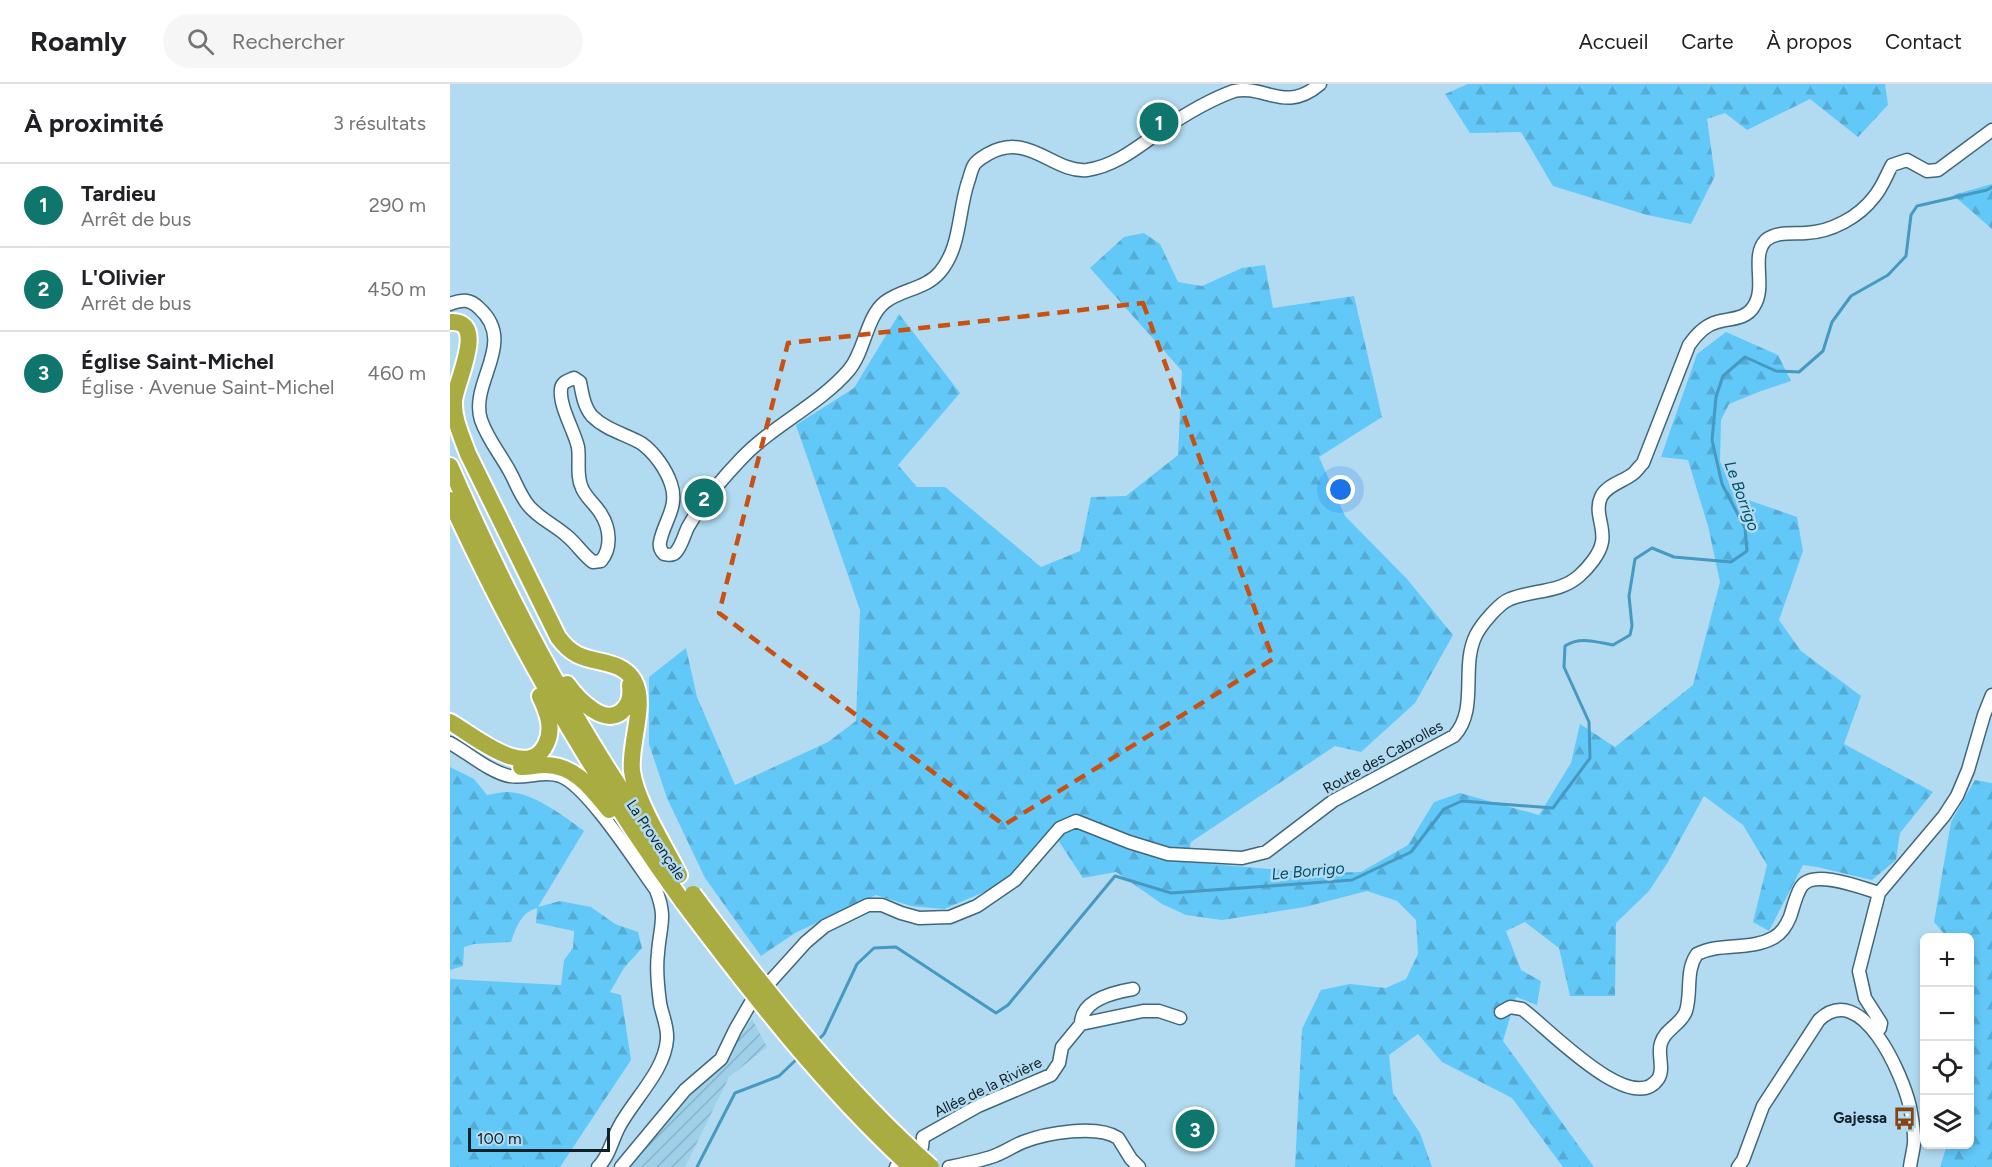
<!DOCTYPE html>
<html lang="fr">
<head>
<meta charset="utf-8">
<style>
	body { margin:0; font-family:Figtree,sans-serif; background:#f6f6f6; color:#202124 }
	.controls { position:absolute; right:18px; bottom:18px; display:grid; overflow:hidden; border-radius:9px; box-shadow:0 3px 9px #0003 }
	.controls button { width:54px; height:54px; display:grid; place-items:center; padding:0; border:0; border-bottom:2px solid #e0e0e0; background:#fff; color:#202124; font:30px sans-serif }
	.scale { position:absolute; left:18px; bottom:15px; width:142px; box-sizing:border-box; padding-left:6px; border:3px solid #102028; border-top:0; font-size:16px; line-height:21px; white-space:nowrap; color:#102028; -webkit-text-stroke:4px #b2dbf1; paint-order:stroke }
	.you { position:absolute; left:891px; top:406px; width:21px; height:21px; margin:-15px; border:4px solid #fff; border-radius:50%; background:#1a73e8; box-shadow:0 0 0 9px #1a73e833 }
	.badge { display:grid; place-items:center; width:39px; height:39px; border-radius:50%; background:#0f766e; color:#fff; font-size:20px; font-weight:700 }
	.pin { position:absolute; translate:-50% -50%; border:3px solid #fff; box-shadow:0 2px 6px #0006 }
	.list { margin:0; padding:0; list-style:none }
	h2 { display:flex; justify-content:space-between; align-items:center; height:78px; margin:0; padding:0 24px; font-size:26px }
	h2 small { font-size:20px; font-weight:400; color:#757577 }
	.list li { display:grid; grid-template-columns:39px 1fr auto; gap:18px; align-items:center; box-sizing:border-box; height:84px; padding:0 24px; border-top:2px solid #e0e0e0 }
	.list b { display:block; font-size:22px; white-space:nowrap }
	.list p { margin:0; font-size:20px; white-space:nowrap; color:#757577 }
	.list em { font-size:20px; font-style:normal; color:#757577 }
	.icon { flex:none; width:33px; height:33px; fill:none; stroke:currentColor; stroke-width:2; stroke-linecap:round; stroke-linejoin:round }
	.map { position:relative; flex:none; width:1542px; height:1083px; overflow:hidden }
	header { display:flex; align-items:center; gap:36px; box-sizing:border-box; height:84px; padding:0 30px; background:#fff; border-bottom:2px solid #e0e0e0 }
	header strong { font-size:28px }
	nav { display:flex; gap:33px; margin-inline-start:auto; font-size:21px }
	.search { width:420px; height:54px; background:#f6f6f6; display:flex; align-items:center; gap:15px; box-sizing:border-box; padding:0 21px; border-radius:33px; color:#757577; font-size:22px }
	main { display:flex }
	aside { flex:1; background:#fff }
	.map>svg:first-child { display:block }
	.industrial { fill:url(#industrial-furrows) }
	.forest { fill:url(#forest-firs) }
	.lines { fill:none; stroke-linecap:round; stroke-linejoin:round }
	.stream { stroke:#4699c0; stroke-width:3 }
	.minor-casing { stroke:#41677a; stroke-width:15 }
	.highway-casing { stroke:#fff; stroke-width:20 }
	.minor { stroke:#fff; stroke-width:12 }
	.highway { stroke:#a9ac41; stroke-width:16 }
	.highway-bridge-casing { stroke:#fff; stroke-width:20; stroke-linecap:butt }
	.highway-bridge { stroke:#a9ac41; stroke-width:16 }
	.marked { fill:none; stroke:#c85010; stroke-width:4.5; stroke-dasharray:12 8; stroke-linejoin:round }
	.labels { text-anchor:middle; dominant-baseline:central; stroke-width:5; stroke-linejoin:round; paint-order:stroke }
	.street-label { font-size:15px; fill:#102028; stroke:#b2dbf1 }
	.poi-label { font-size:15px; font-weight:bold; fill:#102028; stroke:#b2dbf1; text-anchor:end }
	.water-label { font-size:16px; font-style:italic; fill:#024c67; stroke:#b2dbf1 }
</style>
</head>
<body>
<header>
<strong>Roamly</strong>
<div class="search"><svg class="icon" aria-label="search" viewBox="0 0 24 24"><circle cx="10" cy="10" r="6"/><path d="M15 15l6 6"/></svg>Rechercher</div>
<nav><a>Accueil</a><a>Carte</a><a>À propos</a><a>Contact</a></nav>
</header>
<main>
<aside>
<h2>À proximité<small>3 résultats</small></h2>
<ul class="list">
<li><span class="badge">1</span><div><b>Tardieu</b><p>Arrêt de bus</p></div><em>290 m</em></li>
<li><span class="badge">2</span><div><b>L'Olivier</b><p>Arrêt de bus</p></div><em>450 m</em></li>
<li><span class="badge">3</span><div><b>Église Saint-Michel</b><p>Église · Avenue Saint-Michel</p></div><em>460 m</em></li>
</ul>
</aside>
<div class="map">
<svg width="1542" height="1083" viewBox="0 0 1542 1083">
	<defs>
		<pattern id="industrial-furrows" width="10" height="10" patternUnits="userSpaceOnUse" patternTransform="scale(1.5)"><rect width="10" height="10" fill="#9ed0e9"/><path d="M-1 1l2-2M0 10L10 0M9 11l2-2" fill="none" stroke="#87b2c8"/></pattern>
		<pattern id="forest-firs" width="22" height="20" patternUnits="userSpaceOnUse" patternTransform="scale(1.5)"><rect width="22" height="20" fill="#62c8f8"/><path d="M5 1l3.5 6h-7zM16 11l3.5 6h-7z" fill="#54acd5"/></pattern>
	</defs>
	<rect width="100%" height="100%" fill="#b2dbf1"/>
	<path class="industrial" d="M302 935 317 963 279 993 235 1083H172L274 976Z"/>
	<path class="forest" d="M1018 0H1435L1438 21 1408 53 1360 15 1297 46 1275 29 1257 35 1265 92 1241 140 1197 131 1103 102 1071 48 1020 49 995 10Z
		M1542 100V145L1503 111Z
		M694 149 710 160 728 198 752 202 792 184 815 181 823 224 904 212 932 333 869 373 895 432 957 495 1003 551 965 619 911 668 885 662 741 758 737 778 868 789 911 788 958 761 984 718 1010 709 1089 731 1121 679 1130 640 1165 663 1243 601 1270 498 1258 442 1238 376 1211 373 1247 270 1276 248 1328 271 1341 297 1311 307 1279 320 1271 336 1270 377 1284 411 1347 433 1353 467 1329 536 1351 567 1411 612 1394 660 1483 708 1450 749 1446 776 1422 796 1367 783 1353 781 1319 847 1303 838 1317 781 1293 741 1254 712 1218 778 1199 807 1166 839 1165 912H1120L1109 864 1075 838 1056 847 1071 886 1091 897 1087 921 1066 913 1053 957 1144 1083H1113L1062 1014 992 978 968 950 939 971 943 1009 970 1049 982 1083H845L852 945 871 906 900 900 936 904 956 895 968 870 966 836 947 817 917 807 855 823 772 836 736 831 712 820 666 788 633 794 602 747 553 800 494 825 461 822 426 811 345 849 311 872 255 794 217 714 199 660V593L236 564 247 613 285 701 378 658 406 637 410 526 346 341 404 304 449 230 510 309 448 381 467 403H495L591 483 630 467 641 413 676 412 728 371 732 287 640 184 674 153Z
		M0 683 24 695 37 711C44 710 50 708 57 708 82 708 114 732 134 747L88 823 110 817 141 823 165 840 188 848 192 864 174 884 160 908 171 911 181 976 110 1083H0V895L111 901 114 876 123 864 124 847 86 839 87 824C71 828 66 844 61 858L24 860 14 863 13 882 0 886Z
		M1525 696 1542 699V1083H1490L1497 1061 1520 1060V985L1521 984 1520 854 1497 853 1484 838 1501 738Z"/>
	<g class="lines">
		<path class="stream" d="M367 957 374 950 407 880 424 864 446 863 546 929 558 921 665 792 721 809 902 796 961 768 994 725 1012 717 1103 724 1140 674 1139 638 1114 583 1115 562C1130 552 1146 558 1163 561L1180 551 1182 542 1179 512 1185 475 1202 464 1224 473 1281 478 1297 467 1295 444 1272 400 1262 356 1266 313 1273 292 1295 273 1326 287 1349 288 1373 267 1382 238 1401 212 1438 191 1456 172 1461 131 1467 122 1537 106 1542 103
			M247 1083 285 1009 329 992 348 974"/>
		<defs>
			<path id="minor" d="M0 220C12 215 20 215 29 224 68 259 19 298 31 336 38 356 51 371 60 388 66 399 70 411 78 421 88 434 105 441 117 452 127 460 133 471 143 478L151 477C162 464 160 444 151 430 146 421 136 414 132 404 126 392 130 376 128 363 124 346 109 322 111 305 112 298 117 297 124 294L130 298C132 309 134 323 142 332 156 346 175 350 191 359 204 368 216 385 221 400 229 423 214 437 210 458 209 463 211 467 214 470 218 471 223 472 226 468 232 461 234 451 238 443 252 418 271 396 291 375 323 341 369 321 399 286 415 267 416 233 435 218 452 205 476 205 490 188 511 163 508 128 518 98 520 93 521 86 524 81 527 76 533 73 538 70 579 47 603 89 637 86 666 82 689 62 712 46 734 31 759 16 784 7 814 0 835 30 870 0
				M0 659C17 668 41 689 60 692 76 695 94 686 110 692 137 701 187 780 206 806 217 834 210 841 208 869 206 884 208 904 210 919 212 931 218 942 217 955 215 987 183 1016 169 1043 162 1056 159 1073 148 1083
				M1051 928 1060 923 1072 925C1094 940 1181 1034 1208 995 1215 985 1207 970 1211 959 1215 945 1231 941 1236 927 1242 908 1235 887 1247 870 1271 858 1299 867 1323 854 1332 849 1336 842 1340 833 1343 824 1346 811 1351 803 1363 784 1412 804 1429 809
				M631 940C631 916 665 908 683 905
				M1426 949 1430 944 1431 939 1415 914 1409 887 1429 809 1494 732 1507 712 1518 686 1534 631 1542 611
				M171 1083 235 1006 271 975 285 946 300 920 356 858 375 842 418 821H432L451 829 469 834 500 833 527 822 565 796 610 744 626 737 679 758 718 770 792 774 816 768 883 717 1004 652C1029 625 1010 583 1026 551 1031 541 1049 519 1060 515 1082 506 1110 509 1129 492 1138 484 1150 470 1152 458 1155 443 1144 428 1151 413 1156 401 1175 397 1184 389 1187 386 1190 382 1193 379L1239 261C1246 251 1255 241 1267 238 1280 234 1296 236 1304 222 1317 202 1300 172 1316 156 1327 147 1344 150 1356 149 1381 148 1409 133 1424 113 1432 104 1436 92 1442 81L1457 76 1477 87 1488 86 1542 46
				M446 1083 472 1063 473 1053 528 1022 601 991 609 979 612 963 631 940 693 927H709L730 934
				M499 1083C514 1080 530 1077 544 1072 555 1068 563 1062 573 1058 596 1049 647 1040 668 1054L681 1075 689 1083
				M1288 1083 1293 1076 1313 1022 1369 936C1412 895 1453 992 1460 1023 1462 1035 1465 1048 1464 1060 1463 1068 1461 1075 1460 1083"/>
			<path id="highway" d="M0 238C39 235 5 299 4 317 3 335 12 353 18 370L108 553C113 560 120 567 128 571 147 580 172 576 184 597 197 620 179 660 182 687 186 718 215 762 229 791
				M0 382C54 506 116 626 192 737
				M0 416C65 557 142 692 233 818
				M117 600C127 614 157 647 175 624 181 617 181 609 180 601
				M0 638C22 650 78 699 96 660 104 644 97 627 90 612
				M71 683C79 683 87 681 95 681 125 681 142 705 159 726"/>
		</defs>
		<use href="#minor" class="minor-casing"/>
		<use href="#highway" class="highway-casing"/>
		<use href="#minor" class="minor"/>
		<use href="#highway" class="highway"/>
		<defs>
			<path id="highway-bridge" d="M243 810C314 905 392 1004 481 1083
				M233 818C302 910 376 1005 461 1083"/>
		</defs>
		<use href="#highway-bridge" class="highway-bridge-casing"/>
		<use href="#highway-bridge" class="highway-bridge"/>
	</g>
	<path class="marked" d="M693 219 823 575 554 741 269 529 338 259Z"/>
	<defs>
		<symbol id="bus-bare" viewBox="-9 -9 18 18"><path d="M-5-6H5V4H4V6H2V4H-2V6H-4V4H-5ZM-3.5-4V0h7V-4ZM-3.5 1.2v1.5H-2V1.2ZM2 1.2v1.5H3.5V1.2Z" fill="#864314" stroke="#b2dbf1" stroke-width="2.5" paint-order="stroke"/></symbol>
	</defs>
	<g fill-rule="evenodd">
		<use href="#bus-bare" x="1438" y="1018" width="33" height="33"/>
	</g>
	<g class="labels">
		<g class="street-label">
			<text transform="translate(933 673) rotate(-29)">Route des Cabrolles</text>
			<text transform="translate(206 756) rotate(56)">La Provençale</text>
			<text transform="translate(538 1003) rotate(-26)">Allée de la Rivière</text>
		</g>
		<g class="poi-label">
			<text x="1437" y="1034">Gajessa</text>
		</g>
		<g class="water-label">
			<text transform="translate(1292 412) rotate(70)">Le Borrigo</text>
			<text transform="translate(858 787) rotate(-5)">Le Borrigo</text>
		</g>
	</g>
</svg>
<div class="controls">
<button>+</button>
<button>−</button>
<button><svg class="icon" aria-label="locate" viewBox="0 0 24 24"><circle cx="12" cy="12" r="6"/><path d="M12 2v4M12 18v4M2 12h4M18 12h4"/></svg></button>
<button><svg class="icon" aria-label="layers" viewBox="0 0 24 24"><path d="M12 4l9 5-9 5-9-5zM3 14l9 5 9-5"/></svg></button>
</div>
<div class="scale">100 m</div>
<div class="you"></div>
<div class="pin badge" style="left:709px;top:38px">1</div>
<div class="pin badge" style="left:254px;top:414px">2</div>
<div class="pin badge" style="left:745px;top:1045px">3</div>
</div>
</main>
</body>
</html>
